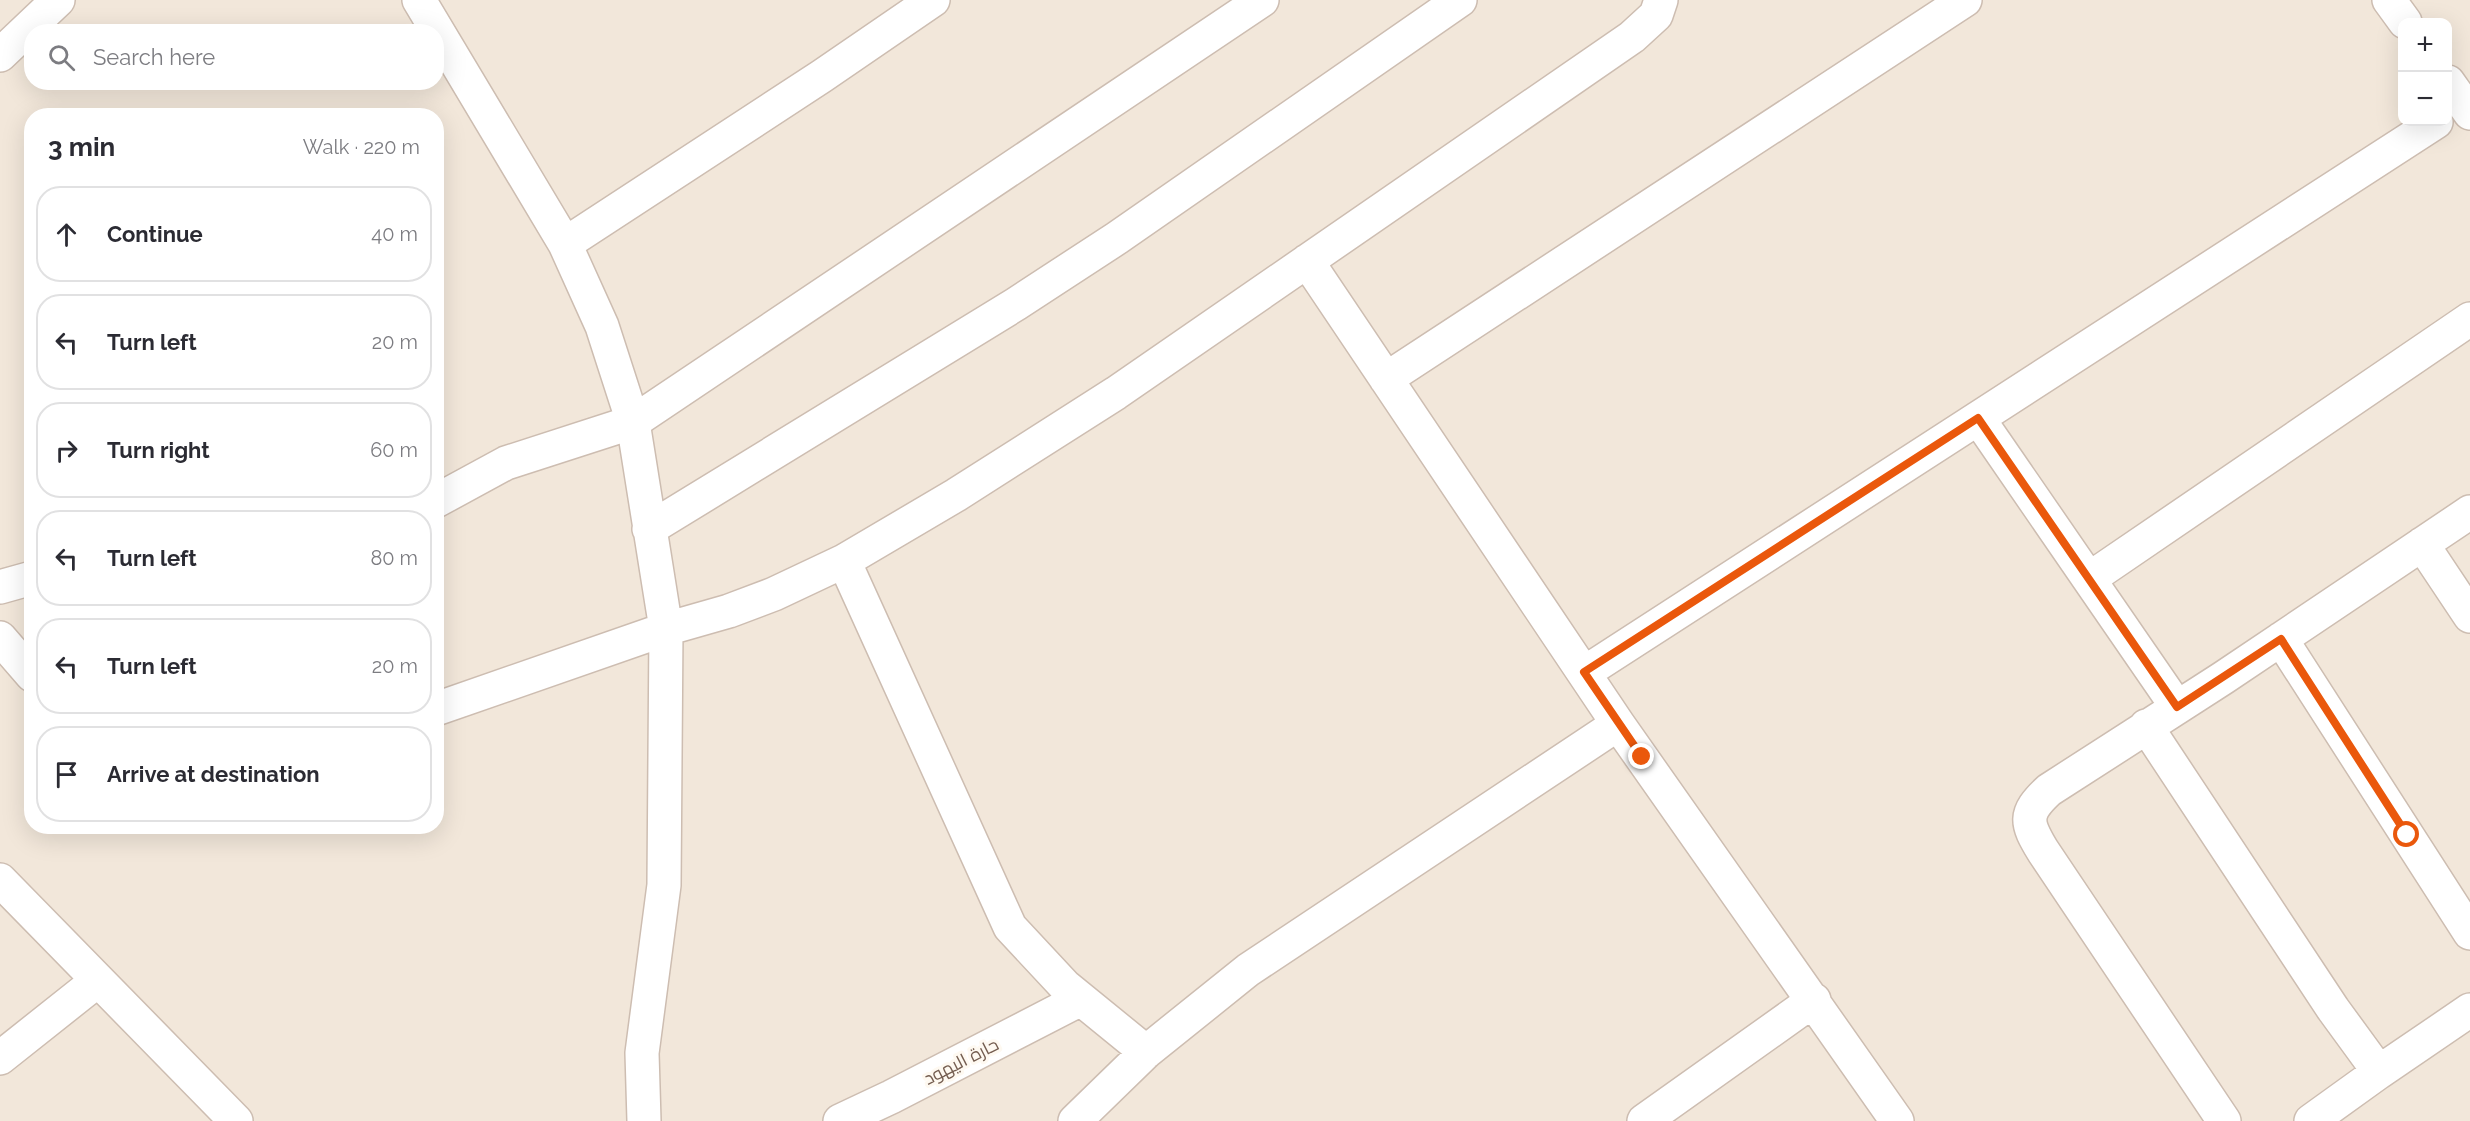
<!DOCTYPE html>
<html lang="en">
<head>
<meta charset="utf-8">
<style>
	body { margin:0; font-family:Raleway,Cairo,sans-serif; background:#f2f2f3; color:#2b2b33 }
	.controls { position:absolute; right:18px; top:18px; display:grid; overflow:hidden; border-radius:12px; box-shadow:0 6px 24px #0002 }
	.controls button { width:54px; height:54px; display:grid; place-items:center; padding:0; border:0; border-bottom:2px solid #e1e1e2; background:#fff; color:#2b2b33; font:30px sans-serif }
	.stop { position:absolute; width:18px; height:18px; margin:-14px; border:4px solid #ea580c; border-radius:50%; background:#fff }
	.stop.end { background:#ea580c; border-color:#fff; box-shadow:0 2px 6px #0008 }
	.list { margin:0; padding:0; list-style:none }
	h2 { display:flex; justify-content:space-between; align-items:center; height:78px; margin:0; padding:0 24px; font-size:26px }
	h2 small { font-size:20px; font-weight:400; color:#7c7c81 }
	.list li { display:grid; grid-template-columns:39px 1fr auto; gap:18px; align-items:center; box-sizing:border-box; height:96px; margin:0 12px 12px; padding:0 12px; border:2px solid #e1e1e2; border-radius:24px }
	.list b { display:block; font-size:22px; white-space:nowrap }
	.list em { font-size:20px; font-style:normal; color:#7c7c81 }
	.icon { flex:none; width:33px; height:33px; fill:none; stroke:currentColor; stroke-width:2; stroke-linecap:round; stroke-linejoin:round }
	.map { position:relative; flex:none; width:2470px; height:1121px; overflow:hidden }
	.search { position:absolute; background:#fff; box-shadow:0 6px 24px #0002; left:24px; top:24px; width:420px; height:66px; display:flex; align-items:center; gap:15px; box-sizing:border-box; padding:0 21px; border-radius:24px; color:#7c7c81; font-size:22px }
	.panel { position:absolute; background:#fff; box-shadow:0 6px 24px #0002; left:24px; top:108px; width:420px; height:726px; border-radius:24px }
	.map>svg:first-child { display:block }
	.residential { fill:#f2e7da; fill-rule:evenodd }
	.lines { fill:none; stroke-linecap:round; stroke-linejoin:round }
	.minor-casing { stroke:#cdbdb1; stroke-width:36 }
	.minor { stroke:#fff; stroke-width:33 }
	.route { stroke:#ea580c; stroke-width:8 }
	.labels { text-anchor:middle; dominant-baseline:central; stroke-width:6; stroke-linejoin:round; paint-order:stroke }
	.street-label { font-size:18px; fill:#745d50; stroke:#fef9f1 }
</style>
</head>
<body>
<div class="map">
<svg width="2470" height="1121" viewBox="0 0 2470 1121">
	<rect width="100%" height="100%" fill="#fbf5eb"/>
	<path class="residential" d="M0 0H2470V1121H0ZM2402 22H2448V122H2402ZM32 32H436V82H32ZM32 116H436V826H32Z"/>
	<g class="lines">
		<defs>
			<path id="minor" d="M419 0 565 244 602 326 633 422 666 629 664 885 642 1053 644 1121
				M2389 0 2405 22
				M0 55 58 0
				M2448 82 2470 113
				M565 244 822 76 933 0
				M1307 261 1618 724 1897 1121
				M1386 379 1965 0
				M1978 418 2177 707
				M436 501 506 463 633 422 1262 0
				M649 529 1016 304 1117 238 1460 0
				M2422 544 2470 616
				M844 561 1010 927 1065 986 1146 1052
				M2089 579 2470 319
				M0 587 32 578
				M0 638 32 675
				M2281 639 2470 933
				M1584 673 2436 122
				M436 709 666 629 729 611 774 594 844 561 956 495 1116 393 1632 37 1656 15 1661 0
				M2146 726 2333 1009 2379 1072 2311 1121
				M0 880 236 1121
				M0 1058 97 981
				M2379 1072 2470 1010
				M840 1121 891 1097 1081 999
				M1075 1121 1146 1052 1248 970 1618 724
				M1644 1121 1814 1000
				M2224 1121 2043 851C2026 823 2023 814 2049 790L2223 678 2470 512"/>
		</defs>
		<use href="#minor" class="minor-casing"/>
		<use href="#minor" class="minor"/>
	</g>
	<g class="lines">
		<path class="route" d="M1642 757 1584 672 1978 418 2177 707 2281 639 2407 835"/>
	</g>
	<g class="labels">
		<g class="street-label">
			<text transform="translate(961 1061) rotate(-27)">حارة اليهود</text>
		</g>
	</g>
</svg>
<div class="controls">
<button>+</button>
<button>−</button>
</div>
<div class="stop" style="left:2407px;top:835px"></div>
<div class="stop end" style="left:1642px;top:757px"></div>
<div class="search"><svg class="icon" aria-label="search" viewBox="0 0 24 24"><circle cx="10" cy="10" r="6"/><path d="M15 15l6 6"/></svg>Search here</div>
<section class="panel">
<h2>3 min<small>Walk · 220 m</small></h2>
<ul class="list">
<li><svg class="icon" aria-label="ahead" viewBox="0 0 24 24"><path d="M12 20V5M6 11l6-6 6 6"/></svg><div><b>Continue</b></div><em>40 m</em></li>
<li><svg class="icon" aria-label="left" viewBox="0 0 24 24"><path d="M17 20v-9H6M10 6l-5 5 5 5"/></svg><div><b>Turn left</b></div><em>20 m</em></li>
<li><svg class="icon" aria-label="right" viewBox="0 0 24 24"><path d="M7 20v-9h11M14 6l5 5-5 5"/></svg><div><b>Turn right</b></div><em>60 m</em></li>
<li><svg class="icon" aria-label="left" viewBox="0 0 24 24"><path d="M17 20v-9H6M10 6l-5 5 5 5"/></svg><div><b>Turn left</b></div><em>80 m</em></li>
<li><svg class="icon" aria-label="left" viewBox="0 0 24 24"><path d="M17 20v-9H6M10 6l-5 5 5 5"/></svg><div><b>Turn left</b></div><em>20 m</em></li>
<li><svg class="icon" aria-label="arrive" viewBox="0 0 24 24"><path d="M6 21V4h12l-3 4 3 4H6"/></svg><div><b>Arrive at destination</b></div></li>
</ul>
</section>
</div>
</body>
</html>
